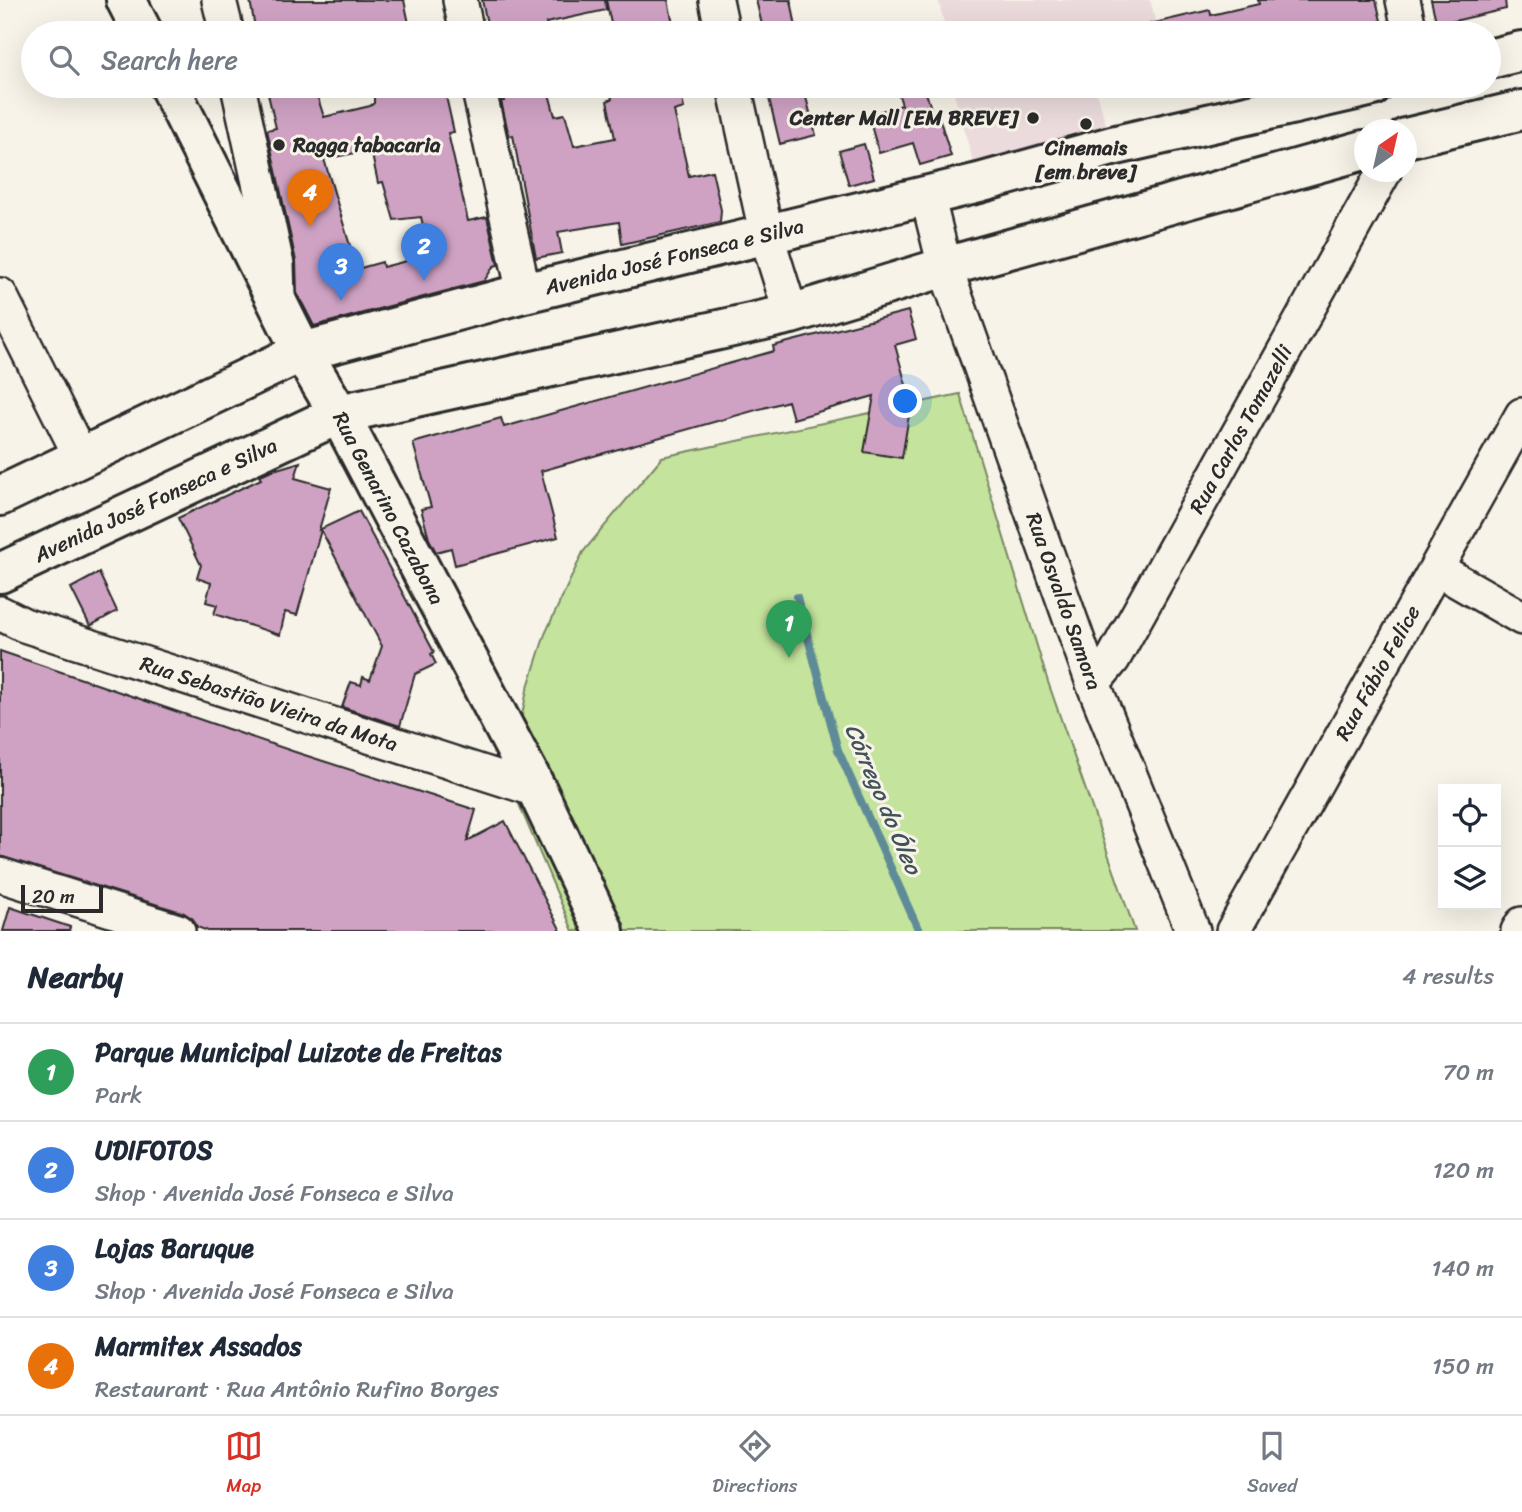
<!DOCTYPE html>
<html lang="en">
<head>
<meta charset="utf-8">
<style>
	body { margin:0; font-family:Sriracha,sans-serif; background:#f2f2f3; color:#1f2937 }
	.controls { position:absolute; right:21px; bottom:21px; display:grid; overflow:hidden; border-radius:0px; box-shadow:0 7px 28px #0002 }
	.controls button { width:63px; height:63px; display:grid; place-items:center; padding:0; border:0; border-bottom:2px solid #e0e1e3; background:#fff; color:#1f2937; font:35px sans-serif }
	.compass { position:absolute; left:1354px; top:119px; width:63px; height:63px; border-radius:50%; background:#fff; box-shadow:0 7px 28px #0002; rotate:34deg }
	.scale { position:absolute; left:21px; bottom:18px; width:82px; box-sizing:border-box; padding-left:7px; border:4px solid #2b2b2b; border-top:0; font-size:19px; line-height:24px; white-space:nowrap; color:#2b2b2b; -webkit-text-stroke:5px #f7f3e8; paint-order:stroke }
	.you { position:absolute; left:906px; top:402px; width:24px; height:24px; margin:-18px; border:5px solid #fff; border-radius:50%; background:#1a73e8; box-shadow:0 0 0 10px #1a73e833 }
	.badge { display:grid; place-items:center; width:46px; height:46px; border-radius:50%; background:#d93025; color:#fff; font-size:23px; font-weight:700 }
	.pin { position:absolute; translate:-50% -58px; filter:drop-shadow(0 2px 4px #0008) }
	.pin::after { content:''; position:absolute; top:37px; width:24px; height:21px; background:inherit; clip-path:polygon(0 0,100% 0,50% 100%) }
	.list { margin:0; padding:0; list-style:none }
	h2 { display:flex; justify-content:space-between; align-items:center; height:91px; margin:0; padding:0 28px; font-size:30px }
	h2 small { font-size:23px; font-weight:400; color:#747a83 }
	.list li { display:grid; grid-template-columns:46px 1fr auto; gap:21px; align-items:center; box-sizing:border-box; height:98px; padding:0 28px; border-top:2px solid #e0e1e3 }
	.list b { display:block; font-size:26px; white-space:nowrap }
	.list p { margin:0; font-size:23px; white-space:nowrap; color:#747a83 }
	.list em { font-size:23px; font-style:normal; color:#747a83 }
	.icon { flex:none; width:38px; height:38px; fill:none; stroke:currentColor; stroke-width:2; stroke-linecap:round; stroke-linejoin:round }
	.map { position:relative; flex:none; width:1522px; height:931px; overflow:hidden }
	.search { position:absolute; background:#fff; box-shadow:0 7px 28px #0002; left:21px; right:21px; top:21px; height:77px; display:flex; align-items:center; gap:18px; box-sizing:border-box; padding:0 24px; border-radius:38px; color:#747a83; font-size:26px }
	.sheet { height:483px; background:#fff }
	nav { display:flex; justify-content:space-around; align-items:center; box-sizing:border-box; height:98px; border-top:2px solid #e0e1e3; background:#fff; font-size:19px; color:#747a83 }
	nav a { display:grid; justify-items:center; gap:4px }
	nav .on { color:#d93025 }
	.map>svg:first-child { display:block }
	.built { fill:#ebdbdd }
	.green { fill:#c4e39c; stroke:#788764; stroke-width:2 }
	.lines { fill:none; stroke-linecap:round; stroke-linejoin:round }
	.stream { stroke:#5f8b99; stroke-width:8 }
	.building { fill:#cfa2c4; stroke:#2b2b2b; stroke-width:2; fill-rule:evenodd }
	.minor-casing { stroke:#2b2b2b; stroke-width:38 }
	.tertiary-casing { stroke:#2b2b2b; stroke-width:44 }
	.secondary-casing { stroke:#2b2b2b; stroke-width:44 }
	.minor { stroke:#f7f3e8; stroke-width:33 }
	.tertiary { stroke:#f7f3e8; stroke-width:38 }
	.secondary { stroke:#f7f3e8; stroke-width:38 }
	.poi-dot { fill:#2b2b2b; stroke:#f7f3e8; stroke-width:2.5 }
	.labels { text-anchor:middle; dominant-baseline:central; stroke-width:6; stroke-linejoin:round; paint-order:stroke }
	.poi-label { font-size:21px; font-weight:bold; fill:#2b2b2b; stroke:#f7f3e8; text-anchor:end }
	.street-label { font-size:21px; fill:#2b2b2b; stroke:#f7f3e8 }
	.water-label { font-size:23px; font-style:italic; fill:#415359; stroke:#f7f3e8 }
</style>
</head>
<body>
<div class="map">
<svg width="1522" height="931" viewBox="0 0 1522 931">
	<rect width="100%" height="100%" fill="#f7f3e8"/>
	<filter id="ink" filterUnits="userSpaceOnUse"><feTurbulence type="fractalNoise" baseFrequency=".0143" numOctaves="2"/><feDisplacementMap in="SourceGraphic" scale="14" xChannelSelector="R" yChannelSelector="G"/><feConvolveMatrix kernelMatrix="1 2 1 2 8 2 1 2 1" color-interpolation-filters="sRGB"/></filter>
	<g filter="url(#ink)">
		<path class="built" d="M938 0H1150L1157 25 1125 33H947Z
			M962 86H1095L1112 146 979 183 953 90Z"/>
		<path class="green" d="M960 394 1048 682 1135 931H573L509 781 527 690 545 634 583 552 662 457Z"/>
		<g class="lines">
			<path class="stream" d="M797 597 838 750 919 931"/>
		</g>
		<path class="building" d="M250 0H404L411 33H256Z
			M482 0H605L606 10 546 23 550 33H489Z
			M606 0H668L675 33H613Z
			M756 0H791L797 33H764Z
			M1258 0H1376L1384 33H1151L1150 24 1210 10 1211 15 1259 4Z
			M1431 0H1505L1506 9 1437 25Z
			M286 86H314L324 117 370 106 374 103V86H423L424 93 445 92 454 132 448 133 468 221 487 217 498 265 494 266 484 281 314 326 297 293 296 261 267 130 276 128 267 90ZM371 150 378 183 383 182 394 220 421 217 430 255 383 267 382 262 357 269 324 159Z
			M501 86H547L555 116 565 114 574 146 615 138 607 101 612 99 610 89 631 86H679L684 108 674 111 689 176 712 171 721 210 720 222 622 244 619 222 558 232 562 253 536 258 513 135 509 136 501 101H504Z
			M766 86H803L816 135 780 144Z
			M924 86 933 115 938 114 951 156 920 165 913 143 879 153 868 115 902 105 898 92Z
			M864 144 874 178 849 185 839 151Z
			M908 311 916 339 895 345 911 403 902 458 864 452 874 396 793 419 788 401 541 471 558 537 455 565 451 548 436 552 429 539 421 509 431 507 413 443 501 418 504 427 774 351 773 346Z
			M300 462 295 478 331 488 319 530 359 511 434 652 431 654 436 664 415 674 400 726 342 707 351 682 361 685 363 677 370 680 382 646 321 530 297 615 285 612 280 635 214 614 217 605 206 602 211 583 197 578 201 565 178 518 261 479 259 476 267 472Z
			M99 573 117 611 90 626 71 588Z
			M0 651 295 752 476 810 467 841 505 821 561 931H208L197 927 193 919 184 913 0 856Z
			M10 907 70 927 69 931H3Z"/>
		<g class="lines">
			<defs>
				<g id="minor">
					<path d="M219 0 227 33"/>
					<path d="M460 0 467 33"/>
					<path d="M716 0 723 33"/>
					<path d="M1403 0 1410 33"/>
					<path d="M238 86 277 265 278 297"/>
					<path d="M478 86 524 293"/>
					<path d="M734 86 767 237 791 314"/>
					<path id="s1" d="M927 195 945 267 1093 683 1193 931"/>
					<path d="M0 295 81 457"/>
					<path d="M1437 569 1522 618"/>
					<path id="s2" d="M0 613 24 625 537 790"/>
					<path id="s3" d="M1093 683 1113 659 1384 172"/>
					<path d="M0 875 178 931"/>
					<path id="s4" d="M1233 931 1522 415"/>
					<path d="M1518 931 1522 924"/>
				</g>
				<g id="tertiary">
					<path d="M126 0 143 33"/>
					<path id="s5" d="M169 86 302 352 339 414 537 790 604 931"/>
				</g>
				<g id="secondary">
					<path d="M1489 59 1522 51"/>
					<path d="M1406 138 1522 110"/>
					<path id="s6" d="M0 496 302 352 524 293 979 183 1112 146 1373 86"/>
					<path id="s7" d="M0 573 339 414 791 314 945 267 1364 150"/>
				</g>
			</defs>
			<use href="#minor" class="minor-casing"/>
			<use href="#tertiary" class="tertiary-casing"/>
			<use href="#secondary" class="secondary-casing"/>
			<use href="#minor" class="minor"/>
			<use href="#tertiary" class="tertiary"/>
			<use href="#secondary" class="secondary"/>
		</g>
	</g>
	<g class="poi-dot">
		<circle cx="1033" cy="118" r="7"/>
		<circle cx="1086" cy="124" r="7"/>
		<circle cx="279" cy="145" r="7"/>
	</g>
	<g class="labels">
		<g class="poi-label">
			<text x="1019" y="118">Center Mall [EM BREVE]</text>
			<text x="293" y="145" text-anchor="start">Ragga tabacaria</text>
			<text x="1086" y="148" text-anchor="middle">Cinemais<tspan x="1086" dy="24">[em breve]</tspan></text>
		</g>
		<g class="street-label">
			<text stroke="none"><textPath href="#s6" startOffset="719">Avenida José Fonseca e Silva</textPath></text>
			<text stroke="none"><textPath href="#s3" startOffset="294">Rua Carlos Tomazelli</textPath></text>
			<text stroke="none"><textPath href="#s7" startOffset="172">Avenida José Fonseca e Silva</textPath></text>
			<text stroke="none"><textPath href="#s5" startOffset="476">Rua Genarino Cazabona</textPath></text>
			<text stroke="none"><textPath href="#s1" startOffset="429">Rua Osvaldo Samora</textPath></text>
			<text stroke="none"><textPath href="#s4" startOffset="296">Rua Fábio Felice</textPath></text>
			<text stroke="none"><textPath href="#s2" startOffset="284">Rua Sebastião Vieira da Mota</textPath></text>
		</g>
		<g class="water-label">
			<text transform="translate(883 799) rotate(67)">Córrego do Óleo</text>
		</g>
	</g>
</svg>
<div class="controls">
<button><svg class="icon" aria-label="locate" viewBox="0 0 24 24"><circle cx="12" cy="12" r="6"/><path d="M12 2v4M12 18v4M2 12h4M18 12h4"/></svg></button>
<button><svg class="icon" aria-label="layers" viewBox="0 0 24 24"><path d="M12 4l9 5-9 5-9-5zM3 14l9 5 9-5"/></svg></button>
</div>
<svg class="compass" viewBox="-18 -18 36 36"><path d="M0-13l5 13h-10z" fill="#e53935"/><path d="M0 13l5-13h-10z" fill="#747a83"/></svg>
<div class="scale">20 m</div>
<div class="you"></div>
<div class="pin badge" style="left:789px;top:658px;background:#2e9e5b">1</div>
<div class="pin badge" style="left:424px;top:281px;background:#3f7fe0">2</div>
<div class="pin badge" style="left:341px;top:301px;background:#3f7fe0">3</div>
<div class="pin badge" style="left:310px;top:227px;background:#e8710a">4</div>
<div class="search"><svg class="icon" aria-label="search" viewBox="0 0 24 24"><circle cx="10" cy="10" r="6"/><path d="M15 15l6 6"/></svg>Search here</div>
</div>
<section class="sheet">
<h2>Nearby<small>4 results</small></h2>
<ul class="list">
<li><span class="badge" style="background:#2e9e5b">1</span><div><b>Parque Municipal Luizote de Freitas</b><p>Park</p></div><em>70 m</em></li>
<li><span class="badge" style="background:#3f7fe0">2</span><div><b>UDIFOTOS</b><p>Shop · Avenida José Fonseca e Silva</p></div><em>120 m</em></li>
<li><span class="badge" style="background:#3f7fe0">3</span><div><b>Lojas Baruque</b><p>Shop · Avenida José Fonseca e Silva</p></div><em>140 m</em></li>
<li><span class="badge" style="background:#e8710a">4</span><div><b>Marmitex Assados</b><p>Restaurant · Rua Antônio Rufino Borges</p></div><em>150 m</em></li>
</ul>
</section>
<nav>
<a class="on"><svg class="icon" aria-label="map" viewBox="0 0 24 24"><path d="M3 6l6-2 6 2 6-2v14l-6 2-6-2-6 2zM9 4v14M15 6v14"/></svg>Map</a>
<a><svg class="icon" aria-label="directions" viewBox="0 0 24 24"><path d="M12 3l9 9-9 9-9-9zM9 14v-3h6M13 9l2 2-2 2"/></svg>Directions</a>
<a><svg class="icon" aria-label="saved" viewBox="0 0 24 24"><path d="M7 4h10v16l-5-4-5 4z"/></svg>Saved</a>
</nav>
</body>
</html>
